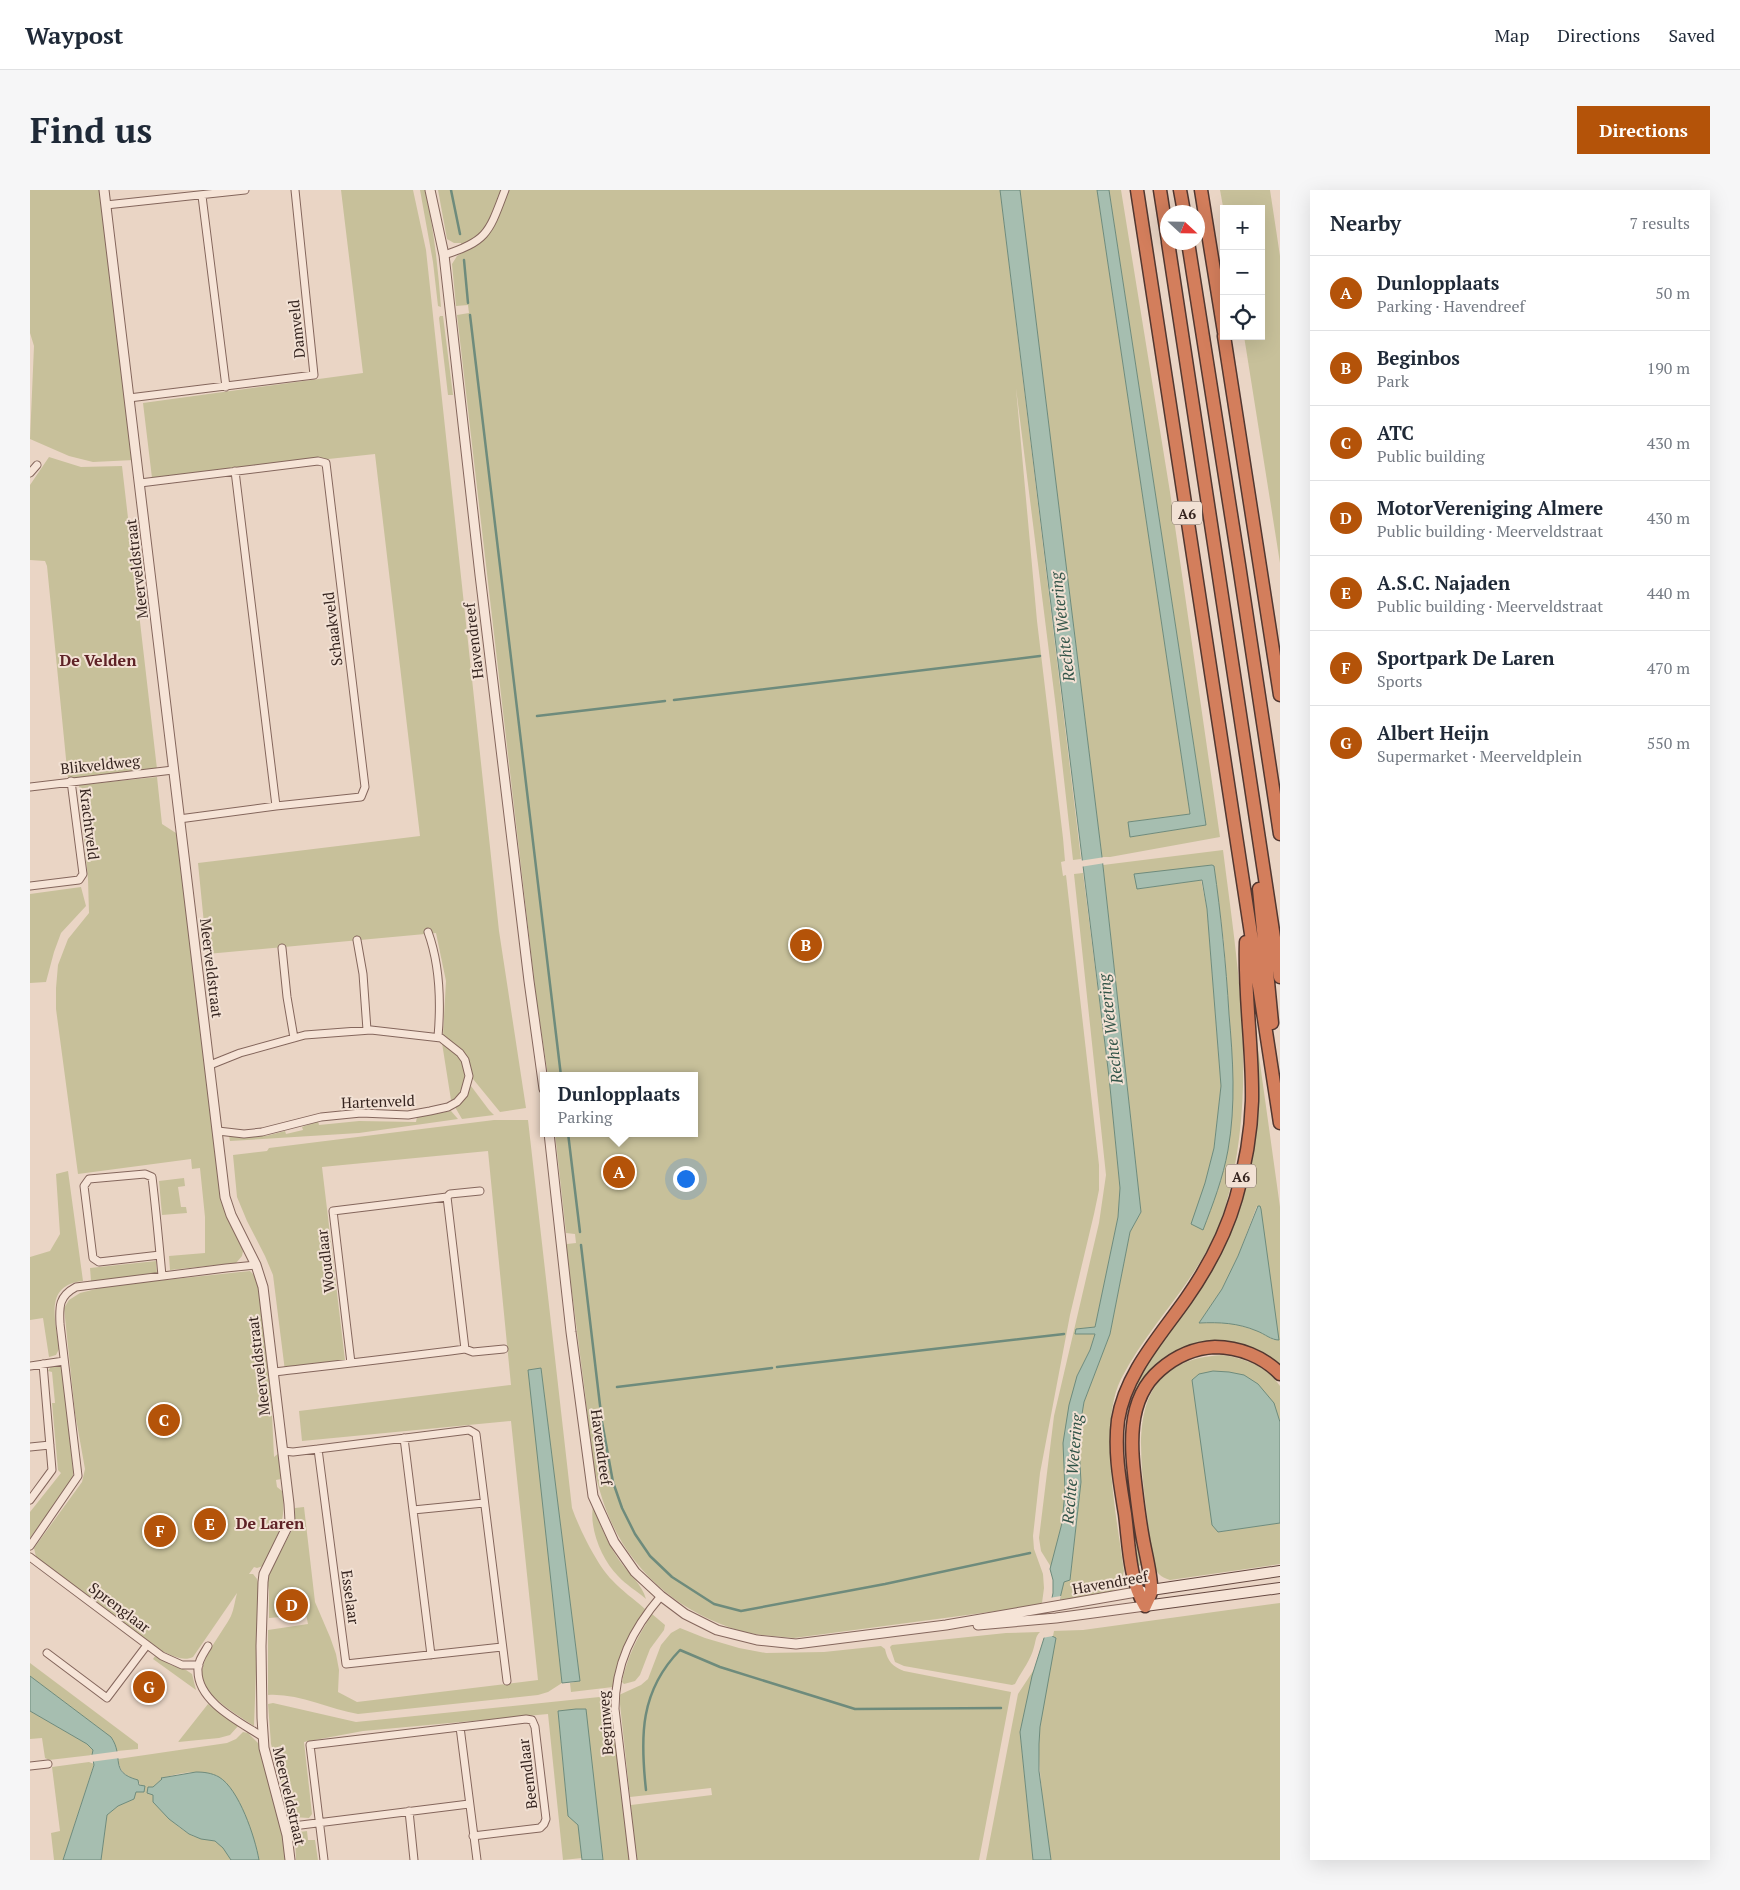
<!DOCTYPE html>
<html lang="en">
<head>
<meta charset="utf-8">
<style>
	body { margin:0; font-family:"PT Serif",serif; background:#f6f6f7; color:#1f2937 }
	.controls { position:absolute; right:15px; top:15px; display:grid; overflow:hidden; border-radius:0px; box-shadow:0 5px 20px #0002 }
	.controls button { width:45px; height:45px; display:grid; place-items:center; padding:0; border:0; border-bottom:1px solid #e0e1e3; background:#fff; color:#1f2937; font:25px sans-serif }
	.compass { position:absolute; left:1130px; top:15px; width:45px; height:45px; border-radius:50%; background:#fff; box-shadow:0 5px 20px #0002; rotate:112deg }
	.you { position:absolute; left:655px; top:988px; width:18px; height:18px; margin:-12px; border:4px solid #fff; border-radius:50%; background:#1a73e8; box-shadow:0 0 0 8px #1a73e833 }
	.badge { display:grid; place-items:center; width:32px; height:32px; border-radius:50%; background:#b45309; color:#fff; font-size:16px; font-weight:700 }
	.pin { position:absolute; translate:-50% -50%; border:2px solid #fff; box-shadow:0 1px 5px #0006 }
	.popup { position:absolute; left:510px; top:882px; width:158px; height:65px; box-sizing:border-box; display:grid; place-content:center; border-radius:0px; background:#fff; filter:drop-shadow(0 1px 4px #0005); font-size:16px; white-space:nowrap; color:#747a83 }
	.popup b { font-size:19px; color:#1f2937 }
	.popup::after { content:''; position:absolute; left:50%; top:100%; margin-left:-10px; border:10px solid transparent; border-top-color:#fff }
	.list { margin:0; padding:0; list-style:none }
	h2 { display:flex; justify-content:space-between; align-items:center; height:65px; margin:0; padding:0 20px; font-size:21px }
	h2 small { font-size:16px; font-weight:400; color:#747a83 }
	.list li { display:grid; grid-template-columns:32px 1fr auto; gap:15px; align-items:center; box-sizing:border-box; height:75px; padding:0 20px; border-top:1px solid #e0e1e3 }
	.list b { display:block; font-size:19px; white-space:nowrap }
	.list p { margin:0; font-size:16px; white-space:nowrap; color:#747a83 }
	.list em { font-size:16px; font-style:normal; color:#747a83 }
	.icon { flex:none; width:28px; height:28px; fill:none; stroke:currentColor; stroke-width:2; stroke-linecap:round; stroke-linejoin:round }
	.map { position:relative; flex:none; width:1250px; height:1670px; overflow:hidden; border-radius:0px }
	header { display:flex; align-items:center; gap:30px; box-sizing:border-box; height:70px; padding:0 25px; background:#fff; border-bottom:1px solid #e0e1e3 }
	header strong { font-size:24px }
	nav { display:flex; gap:28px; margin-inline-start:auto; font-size:18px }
	.intro { display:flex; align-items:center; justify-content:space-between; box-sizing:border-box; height:120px; padding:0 30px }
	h1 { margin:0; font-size:35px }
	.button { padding:12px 22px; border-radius:0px; background:#b45309; color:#fff; font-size:18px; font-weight:700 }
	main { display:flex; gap:30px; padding:0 30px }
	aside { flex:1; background:#fff; border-radius:0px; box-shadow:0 5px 20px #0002 }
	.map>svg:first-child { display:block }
	.green { fill:#c7c09a; fill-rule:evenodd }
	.water { fill:#a6beb0; stroke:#6e8b7c }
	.pier { fill:#ead5c5 }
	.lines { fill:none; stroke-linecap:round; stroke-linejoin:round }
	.stream { stroke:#6e8b7c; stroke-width:2.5 }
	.minor-casing { stroke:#84665c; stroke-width:9 }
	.tertiary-casing { stroke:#84665c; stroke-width:11 }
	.secondary-casing { stroke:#654840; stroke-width:12 }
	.motorway-casing { stroke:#523730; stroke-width:15 }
	.minor { stroke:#f6e4d7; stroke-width:7 }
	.tertiary { stroke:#f6e4d7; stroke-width:9 }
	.secondary { stroke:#f6e4d7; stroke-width:10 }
	.motorway { stroke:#d37e5c; stroke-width:12 }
	.labels { text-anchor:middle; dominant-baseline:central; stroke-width:4; stroke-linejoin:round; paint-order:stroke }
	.shield { fill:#f2e1d4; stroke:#6e5d55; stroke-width:1 }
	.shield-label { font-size:14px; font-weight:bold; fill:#35241f }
	.street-label { font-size:15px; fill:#35241f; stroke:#f2e1d4 }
	.water-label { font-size:16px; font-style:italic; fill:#305347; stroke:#f2e1d4 }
	.neighbourhood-label { font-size:16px; font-weight:bold; fill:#5e2226; stroke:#f2e1d4 }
</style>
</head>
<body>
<header>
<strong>Waypost</strong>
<nav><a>Map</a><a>Directions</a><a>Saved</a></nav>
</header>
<div class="intro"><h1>Find us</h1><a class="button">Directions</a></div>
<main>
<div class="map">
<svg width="1250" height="1670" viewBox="0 0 1250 1670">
	<rect width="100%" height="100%" fill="#ead5c5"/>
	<path class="green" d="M0 0H70L104 270 63 272 39 266 0 249 4 156 0 143Z
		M311 0H383L396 60 469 741 496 918 470 922 443 889 434 862 413 845 416 791 406 743 177 764 168 673 390 646 345 264 122 288 113 213 333 183Z
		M390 0H395C404 39 408 78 411 117L408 116 403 72Z
		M408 0H970L1051 669 1043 670 1026 518 986 198 1007 431 1033 648 1035 671 1031 672 1033 686 1036 685 1069 975V1000L1064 1024 1040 1125 1010 1283 1003 1346 1004 1359 1013 1384 1014 1398 1012 1413 989 1418 764 1448C747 1446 728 1446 711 1441 645 1422 593 1375 572 1308 561 1275 559 1238 555 1203 549 1157 543 1110 537 1064V1054L546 1053 545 1044 536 1043 525 943H664V886H518L506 806 427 125 439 123 438 115 426 116 422 74 427 66 432 63 431 53H424L417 49Z
		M990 0H1067L1160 624 1098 632 1101 647 1176 635 1079 0H1091L1140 302 1190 647 1080 667H1072Z
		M1190 0H1240L1250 66V373L1214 146H1231V19H1194V22Z
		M410 126H413L423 205H418L409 128Z
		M19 267 51 277 92 276 127 579 38 589 17 376 15 371 0 370V295Z
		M127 587 132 634 149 645 195 1019 213 1061 212 1066 206 1073 140 1080 139 1066 175 1063V1027L170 978 162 979 161 969 48 984 26 819V798L28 775 38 749 59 723 58 689 49 595Z
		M1193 660C1208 779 1229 900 1195 1018 1175 1085 1121 1130 1091 1189 1068 1235 1087 1330 1094 1381 1093 1384 1093 1389 1092 1392 1084 1408 1045 1409 1029 1411L1034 1392 1040 1390 1051 1292 1049 1257 1050 1236 1054 1212 1080 1144 1100 1042 1111 1022 1073 675ZM1182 675 1184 676 1194 754 1203 877V918L1198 960 1187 1003 1175 993 1184 958 1191 896 1177 719 1171 690 1108 699 1104 685Z
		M1053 683 1079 887 1090 998 1088 1027 1065 1137 1046 1139V1144L1065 1143 1060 1160 1047 1186 1032 1333 1021 1377 1011 1361 1009 1348 1024 1226 1069 1033 1076 985 1044 684Z
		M51 697 56 716 31 743 24 762 16 792 0 793V704Z
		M1222 816 1250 1017V1179L1218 1158 1147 1164 1103 1219 1112 1375 1108 1376 1095 1261 1096 1239 1100 1217 1107 1191 1119 1168 1180 1078 1215 984ZM1227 1016 1244 1150 1228 1141 1198 1132 1169 1133 1192 1099 1208 1066Z
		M412 853C417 856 422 859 426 862 440 876 436 897 424 910H421Z
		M441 896 459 920 464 925 432 929 425 917 432 912Z
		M421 921 428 929 329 943 200 951 199 946H236L255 941 256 944 273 940 272 937 288 931 289 935 329 931 386 932 387 927Z
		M464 930H498L542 1318C549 1338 567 1375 582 1390 592 1401 604 1409 615 1419L591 1467 583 1497 541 1502 540 1493 550 1491 511 1179 499 1180 532 1493 518 1502 508 1505 328 1524C298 1519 268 1503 238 1505V1440L278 1434 272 1404H269L267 1398 250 1401 251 1427 239 1428V1401L237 1390 242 1378 265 1334V1318L274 1317 285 1412 300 1447 306 1464 309 1480 308 1502 327 1512 508 1490 481 1231 272 1251 269 1221 481 1195 458 961 292 977 315 1170 263 1176 255 1181 243 1085 235 1066 217 1031 207 1007 203 965 237 961 239 958Z
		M38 981 53 1091C13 1095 26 1130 29 1159L26 1165 19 1167 13 1128 0 1130V1067L20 1061 30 1044 26 984Z
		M154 988 155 996 148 997 151 1017H156L157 1023 132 1025 129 991Z
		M126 1071 127 1084 61 1091 60 1078Z
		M220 1081 226 1087 231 1111 240 1182 244 1267 249 1263 251 1289 246 1290 247 1297 252 1301C258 1331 245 1350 233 1376L227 1378 224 1377 219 1384H223L227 1389 229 1398 224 1536C208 1525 173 1506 172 1485 171 1467 193 1442 201 1426 204 1419 205 1410 207 1403L163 1467C153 1472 141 1465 132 1461L6 1367 4 1358 52 1292 55 1279 45 1223 34 1118 39 1110 50 1103 78 1096Z
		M1192 1165C1214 1168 1237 1176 1250 1196V1232L1248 1226 1188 1342 1250 1333V1374L1140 1390C1130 1387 1127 1383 1122 1374 1120 1350 1117 1326 1114 1301 1107 1235 1106 1170 1192 1165Z
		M27 1174 32 1178 43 1280V1289L0 1348V1322L31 1283 28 1280 22 1213H25L22 1182 18 1181 22 1175Z
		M563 1316C570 1335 578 1354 589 1370 598 1383 612 1394 616 1409 607 1401 596 1395 588 1386 572 1370 559 1339 563 1316Z
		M1250 1413V1670H1021C1016 1632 1009 1593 1009 1555 1010 1519 1019 1483 1026 1448L1022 1446V1441L1053 1440Z
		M622 1424 635 1435 634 1440 620 1459 610 1485 605 1491 594 1494 592 1492C597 1467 608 1446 622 1424Z
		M650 1438 675 1448 709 1458 736 1463 794 1462 851 1456 855 1459C858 1472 862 1476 874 1481L981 1502 949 1670H606L601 1615 682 1605 681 1598 600 1607 589 1505 611 1495 618 1489 631 1455 641 1443Z
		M1010 1442C1005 1447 1006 1451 1004 1457 1001 1470 991 1482 985 1494L982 1495 874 1476 865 1472 860 1457 862 1455 976 1443Z
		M125 1466 141 1475 156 1480 162 1484 166 1500 123 1469Z
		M0 1473 108 1554V1559L87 1561 81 1547 0 1486Z
		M1005 1478 990 1542 1003 1670H956L988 1504Z
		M579 1506 582 1508 599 1670H573L555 1519 528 1521 538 1626 548 1634 552 1668 533 1670 518 1524 333 1541 274 1552 282 1624 279 1628 262 1627 258 1618 241 1554 238 1514 243 1513 326 1532Z
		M178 1514 209 1535 200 1545 189 1548 148 1552Z
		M0 1521 57 1554 64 1560 62 1565 19 1570 15 1568 12 1548 0 1549Z
		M213 1542 218 1543 230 1555 250 1625 256 1670H229C225 1649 207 1593 185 1585 167 1579 150 1583 132 1588V1589L123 1597 121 1604 124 1605V1612C134 1624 145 1635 159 1644 167 1649 174 1647 182 1650 191 1652 197 1663 201 1670H71L77 1625 88 1616 104 1609 106 1602H114L108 1590C95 1586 90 1582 88 1569L197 1553 206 1549Z
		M59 1572 64 1574 33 1670H24L21 1643 30 1641 22 1577Z
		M277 1641 278 1650H285L288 1670H266L265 1646 269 1642Z"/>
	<path class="water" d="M970 0H990L1072 667 1111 1022 1100 1042 1080 1144 1054 1212 1050 1236 1049 1257 1051 1292 1040 1390 1034 1392 1022 1441V1446L1026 1448 1010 1537 1009 1554V1581L1021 1670H1003L990 1542 1002 1486 1014 1448 1023 1403V1390L1020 1379 1032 1333 1035 1301 1033 1253 1039 1215 1047 1186 1060 1160 1065 1144H1045L1046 1139 1065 1137 1088 1027 1090 998 1079 887Z
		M1067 0H1079L1176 635 1100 647 1098 632 1160 624Z
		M1182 675 1184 676C1191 725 1196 774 1199 824 1203 869 1206 915 1198 960 1193 988 1183 1014 1173 1040L1161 1034 1175 993 1184 958 1191 896 1177 719 1172 690 1107 699 1104 684Z
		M1228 1016H1230L1231 1019 1249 1150C1241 1150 1235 1144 1227 1141 1208 1133 1190 1132 1169 1133L1192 1099 1208 1066Z
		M511 1178 550 1491 532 1493 498 1180Z
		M1183 1181 1199 1182 1214 1185 1228 1194 1244 1213 1250 1232V1333L1188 1342 1182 1335 1162 1190 1169 1184Z
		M0 1486 81 1547C95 1567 78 1582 108 1590L109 1595 115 1596 114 1602H106L104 1609 88 1616 77 1625 71 1670H33L64 1575 62 1565 63 1560 57 1554 0 1521Z
		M546 1519H556L573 1670H552L548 1635 538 1626 528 1521Z
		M166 1582C174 1582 182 1583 189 1587 209 1599 225 1647 229 1670H201L193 1658 185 1651 171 1649 159 1644 139 1629 123 1612V1605L117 1603 118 1597H123L132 1589 131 1588Z"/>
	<path class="pier" d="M1075 667V673L1050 677 1049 671Z
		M1031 1406 1023 1446 1012 1448 1019 1408Z
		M90 1561V1568L60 1572V1565Z"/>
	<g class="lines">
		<path class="stream" d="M421 0 430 44
			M434 70 438 113
			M440 125 531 886
			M644 510 1010 466
			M507 526 635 511
			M538 943 550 1042
			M551 1055 572 1232 583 1292 592 1318 605 1344 620 1366 642 1387 684 1414 711 1421 855 1394 1000 1363
			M747 1177 1034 1144
			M587 1197 742 1178
			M616 1600C610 1546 610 1501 650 1460L690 1477 825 1519 971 1518"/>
		<defs>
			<path id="minor" d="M172 6 196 197
				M76 15 215 0
				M414 65C458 51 459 42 475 0
				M99 208 284 185 265 0
				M205 281 246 616
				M0 283 7 275
				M110 293 288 271 296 273 335 597 331 607 246 616 149 629
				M0 597 143 580
				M0 696 49 690 53 684 41 591
				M398 742C410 775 411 812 408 847
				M327 750 333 784 337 840
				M252 758 257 807 264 848
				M180 875 210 863 275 845 341 840 411 848 430 863 435 870 439 886 434 904 427 912 418 917 400 921 378 925 331 923 291 927 232 942 214 944 188 941
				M417 1007 420 1004 450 1001
				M130 1065 69 1072 63 1068 54 996 59 989 115 984 122 987C126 1020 129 1053 132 1086
				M435 1159 443 1162 474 1159
				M0 1176 34 1171
				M244 1182 253 1181C313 1174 374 1167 435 1159L417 1007 303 1021 321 1173
				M374 1248 401 1465
				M0 1257 20 1255
				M288 1259 316 1474 472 1457
				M253 1261 263 1262 288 1259 439 1240 446 1244 477 1491
				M0 1310 22 1280 13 1174
				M383 1320 454 1313
				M0 1356 48 1286 30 1134C29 1116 29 1106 46 1097L196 1078 226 1075
				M0 1367 132 1466 152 1475H169
				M178 1456C174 1463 167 1472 168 1481 168 1512 210 1532 233 1547
				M17 1463 77 1508 117 1455
				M430 1537 447 1670
				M0 1576 18 1574
				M379 1621 384 1670
				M255 1637 439 1614
				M294 1670 280 1555 496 1529 502 1530 505 1537 516 1629 514 1634 510 1638 443 1646
				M603 1670 585 1519C585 1474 602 1440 631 1406"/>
			<path id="tertiary" d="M74 0 195 1007 201 1025 226 1075 233 1097 259 1314 260 1331 234 1384 233 1392 231 1456 232 1528 234 1558 257 1645 260 1670
				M400 0 414 65 450 385 499 791 514 899
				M519 943 541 1142 563 1306 584 1352 605 1382 631 1406 655 1424 687 1440 727 1450 766 1454 916 1435 1112 1401
				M948 1435 1026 1428 1115 1416"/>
			<path id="secondary" d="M1121 1400 1250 1381
				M1115 1416 1250 1398"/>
			<path id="motorway" d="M1107 0 1250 933
				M1130 0 1138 51
				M1150 0 1154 22
				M1171 0 1194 142
				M1138 52 1250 787
				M1158 52C1189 250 1221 446 1250 644
				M1194 146 1250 505
				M1229 699 1242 833
				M1115 1416C1099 1389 1099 1355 1095 1324 1090 1293 1084 1262 1088 1230 1095 1184 1130 1146 1156 1109 1177 1079 1196 1043 1206 1008 1215 977 1221 944 1222 911 1223 858 1214 805 1216 752
				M1115 1416C1117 1411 1120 1406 1121 1402 1123 1392 1115 1361 1113 1349 1110 1333 1108 1317 1106 1300 1101 1259 1095 1210 1130 1180 1146 1166 1164 1158 1185 1157 1209 1157 1234 1167 1250 1184"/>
		</defs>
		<use href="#minor" class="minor-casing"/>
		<use href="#tertiary" class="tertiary-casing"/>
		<use href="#secondary" class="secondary-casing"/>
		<use href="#motorway" class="motorway-casing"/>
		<use href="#minor" class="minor"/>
		<use href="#tertiary" class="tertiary"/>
		<use href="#secondary" class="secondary"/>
		<use href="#motorway" class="motorway"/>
	</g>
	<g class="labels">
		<g class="shield">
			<rect x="1142" y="311.5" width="30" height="23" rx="4"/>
			<rect x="1196" y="974.5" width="30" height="23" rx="4"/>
		</g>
		<g class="shield-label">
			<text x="1157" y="323">A6</text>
			<text x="1211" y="986">A6</text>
		</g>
		<g class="street-label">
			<text transform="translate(266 139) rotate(-96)">Damveld</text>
			<text transform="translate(106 379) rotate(-97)">Meerveldstraat</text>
			<text transform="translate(302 439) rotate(-97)">Schaakveld</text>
			<text transform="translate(443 451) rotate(-97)">Havendreef</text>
			<text transform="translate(70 574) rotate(-6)">Blikveldweg</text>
			<text transform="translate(60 634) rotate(83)">Krachtveld</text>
			<text transform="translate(182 778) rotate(83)">Meerveldstraat</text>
			<text transform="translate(348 911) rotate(-2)">Hartenveld</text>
			<text transform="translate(295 1071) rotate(-97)">Woudlaar</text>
			<text transform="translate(228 1176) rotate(-97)">Meerveldstraat</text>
			<text transform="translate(572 1257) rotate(82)">Havendreef</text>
			<text transform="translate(1080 1392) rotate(-10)">Havendreef</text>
			<text transform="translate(321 1407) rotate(82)">Esselaar</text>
			<text transform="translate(90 1417) rotate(37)">Sprenglaar</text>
			<text transform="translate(575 1533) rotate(-94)">Beginweg</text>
			<text transform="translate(497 1584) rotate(-97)">Beemdlaar</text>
			<text transform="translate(260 1606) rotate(77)">Meerveldstraat</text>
		</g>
		<g class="water-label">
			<text transform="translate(1032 437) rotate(-97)">Rechte Wetering</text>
			<text transform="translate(1080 839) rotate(-97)">Rechte Wetering</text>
			<text transform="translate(1042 1279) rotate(-85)">Rechte Wetering</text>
		</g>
		<g class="neighbourhood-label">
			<text x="68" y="470">De Velden</text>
			<text x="240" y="1333">De Laren</text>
		</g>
	</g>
</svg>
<div class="controls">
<button>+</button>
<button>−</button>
<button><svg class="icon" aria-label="locate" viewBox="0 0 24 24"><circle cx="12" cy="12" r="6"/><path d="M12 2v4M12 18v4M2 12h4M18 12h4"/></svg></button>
</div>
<svg class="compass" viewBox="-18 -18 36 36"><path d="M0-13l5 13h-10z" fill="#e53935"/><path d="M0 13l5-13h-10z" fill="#747a83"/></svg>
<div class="you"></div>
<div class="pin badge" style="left:589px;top:982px">A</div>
<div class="popup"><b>Dunlopplaats</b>Parking</div>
<div class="pin badge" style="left:776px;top:755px">B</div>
<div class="pin badge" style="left:134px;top:1230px">C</div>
<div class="pin badge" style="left:262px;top:1415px">D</div>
<div class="pin badge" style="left:180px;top:1334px">E</div>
<div class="pin badge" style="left:130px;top:1341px">F</div>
<div class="pin badge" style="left:119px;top:1497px">G</div>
</div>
<aside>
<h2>Nearby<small>7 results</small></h2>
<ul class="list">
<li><span class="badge">A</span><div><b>Dunlopplaats</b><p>Parking · Havendreef</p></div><em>50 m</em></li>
<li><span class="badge">B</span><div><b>Beginbos</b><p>Park</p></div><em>190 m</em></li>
<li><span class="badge">C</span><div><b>ATC</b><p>Public building</p></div><em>430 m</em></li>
<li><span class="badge">D</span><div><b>MotorVereniging Almere</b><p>Public building · Meerveldstraat</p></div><em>430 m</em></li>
<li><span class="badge">E</span><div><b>A.S.C. Najaden</b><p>Public building · Meerveldstraat</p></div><em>440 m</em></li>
<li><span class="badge">F</span><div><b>Sportpark De Laren</b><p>Sports</p></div><em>470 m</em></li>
<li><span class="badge">G</span><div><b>Albert Heijn</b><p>Supermarket · Meerveldplein</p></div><em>550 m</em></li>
</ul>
</aside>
</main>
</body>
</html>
